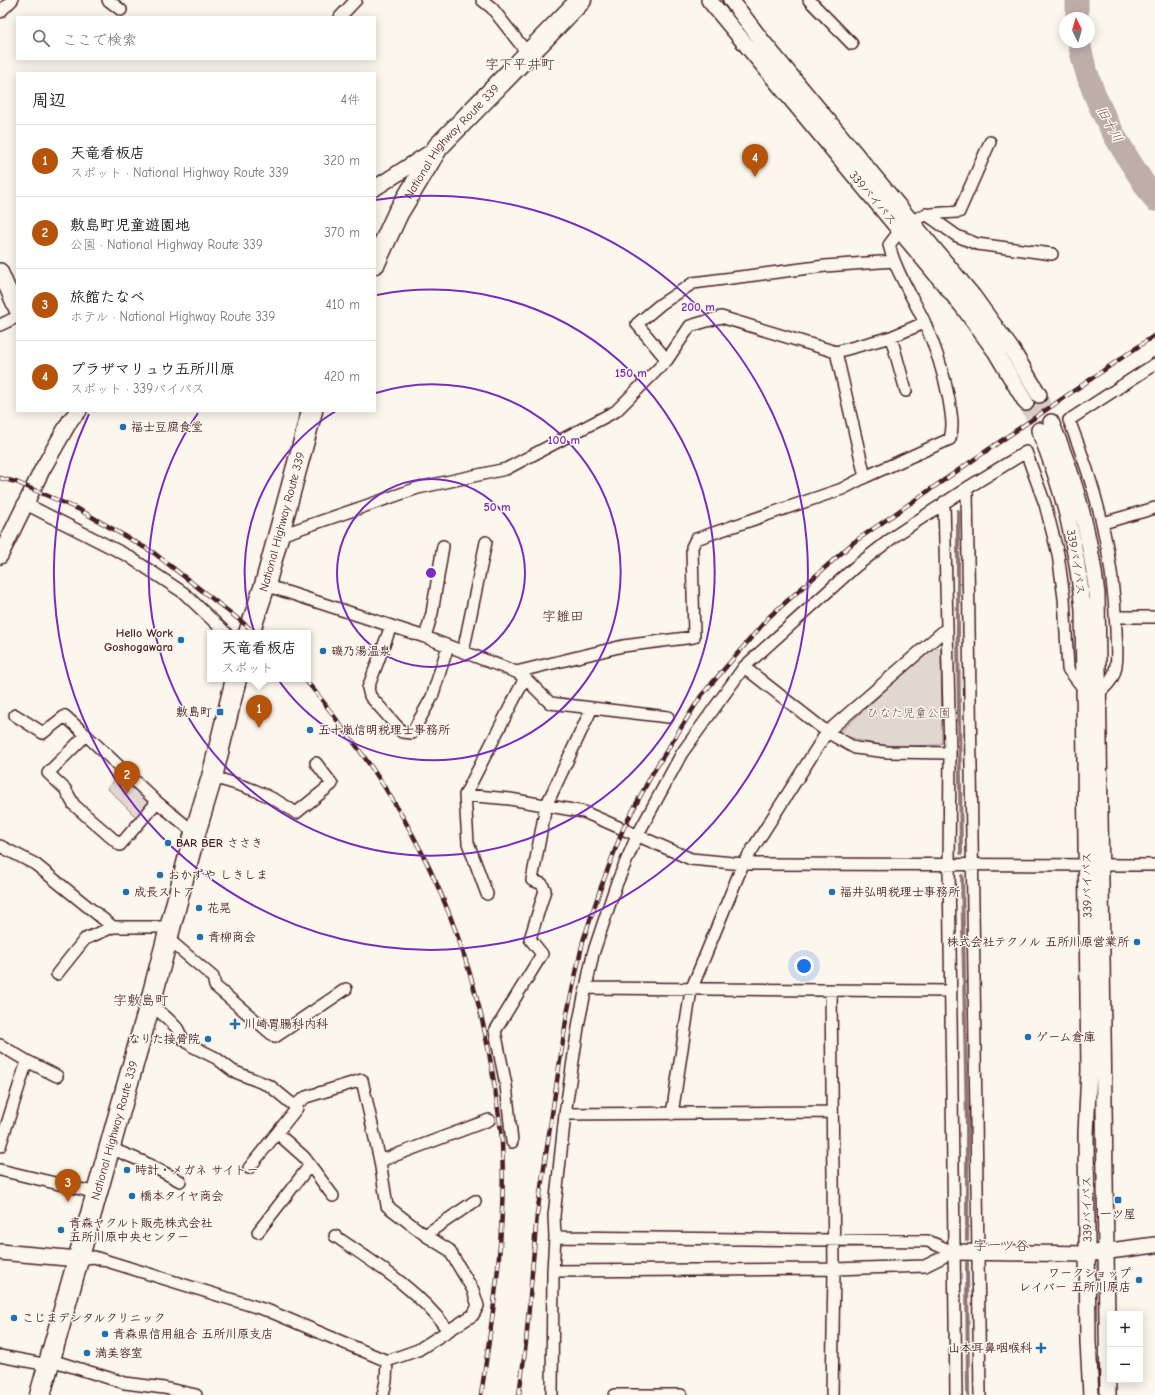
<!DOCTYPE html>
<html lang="ja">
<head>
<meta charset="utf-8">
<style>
	body { margin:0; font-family:"Comic Neue","Klee One",sans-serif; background:#f6f6f6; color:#222 }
	.controls { position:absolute; right:12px; bottom:12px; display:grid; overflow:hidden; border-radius:0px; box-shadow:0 2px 10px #0003 }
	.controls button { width:36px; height:36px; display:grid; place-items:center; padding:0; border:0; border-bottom:1px solid #e0e0e0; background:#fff; color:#222; font:20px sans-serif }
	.compass { position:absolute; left:1059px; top:12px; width:36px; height:36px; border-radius:50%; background:#fff; box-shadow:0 2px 10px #0003; rotate:355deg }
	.you { position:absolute; left:804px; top:966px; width:14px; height:14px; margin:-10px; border:3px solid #fff; border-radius:50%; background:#1a73e8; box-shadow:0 0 0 6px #1a73e833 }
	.badge { display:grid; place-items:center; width:26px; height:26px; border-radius:50%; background:#b45309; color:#fff; font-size:13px; font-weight:700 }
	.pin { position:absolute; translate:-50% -33px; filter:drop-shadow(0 1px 2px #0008) }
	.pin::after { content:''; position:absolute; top:21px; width:14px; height:12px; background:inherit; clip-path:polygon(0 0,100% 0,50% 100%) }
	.popup { position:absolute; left:207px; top:630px; width:104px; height:52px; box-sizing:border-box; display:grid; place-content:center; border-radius:0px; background:#fff; filter:drop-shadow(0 1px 3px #0005); font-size:13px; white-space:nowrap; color:#767676 }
	.popup b { font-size:15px; color:#222 }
	.popup::after { content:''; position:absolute; left:50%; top:100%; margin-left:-8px; border:8px solid transparent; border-top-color:#fff }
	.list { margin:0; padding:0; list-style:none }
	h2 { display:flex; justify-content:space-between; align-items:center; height:52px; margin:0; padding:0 16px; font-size:17px }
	h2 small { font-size:13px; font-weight:400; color:#767676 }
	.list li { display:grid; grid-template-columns:26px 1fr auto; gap:12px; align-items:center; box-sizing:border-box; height:72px; padding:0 16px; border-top:1px solid #e0e0e0 }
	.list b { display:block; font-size:15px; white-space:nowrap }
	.list p { margin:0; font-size:13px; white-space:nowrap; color:#767676 }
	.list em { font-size:13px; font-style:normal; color:#767676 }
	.icon { flex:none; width:22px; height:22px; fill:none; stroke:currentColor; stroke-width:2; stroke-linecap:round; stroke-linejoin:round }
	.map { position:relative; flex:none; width:1155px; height:1395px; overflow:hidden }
	.search { position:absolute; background:#fff; box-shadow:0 2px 10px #0003; left:16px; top:16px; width:360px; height:44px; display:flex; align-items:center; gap:10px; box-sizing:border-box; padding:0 14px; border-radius:0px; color:#767676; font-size:15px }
	.panel { position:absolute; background:#fff; box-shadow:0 2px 10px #0003; left:16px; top:72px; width:360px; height:340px; border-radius:0px }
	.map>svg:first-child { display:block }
	.green { fill:#e2d7d0; stroke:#967b7e }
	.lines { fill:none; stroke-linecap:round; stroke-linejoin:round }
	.stream { stroke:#907477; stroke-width:4 }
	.river { stroke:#bfadaa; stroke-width:23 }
	.secondary-tunnel { stroke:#d8ccc5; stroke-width:15; stroke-dasharray:15 8; stroke-linecap:butt }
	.street-casing { stroke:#4a1f2b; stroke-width:14 }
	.secondary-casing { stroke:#4a1f2b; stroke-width:18 }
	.highway-casing { stroke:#4a1f2b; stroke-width:23 }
	.street { stroke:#fbf7ec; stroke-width:11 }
	.secondary { stroke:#fbf7ec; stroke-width:15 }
	.highway { stroke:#fbf7ec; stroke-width:20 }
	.rail-casing { stroke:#4a1f2b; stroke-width:4.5 }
	.rail { stroke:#fbf7ec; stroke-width:3; stroke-dasharray:9; stroke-linecap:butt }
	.ring { fill:none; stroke:#7b2cbf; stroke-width:2 }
	.poi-dot { fill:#1f6fb2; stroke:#fbf7ec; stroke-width:1.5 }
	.labels { text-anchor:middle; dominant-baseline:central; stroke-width:3; stroke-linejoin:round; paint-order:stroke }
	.street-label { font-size:12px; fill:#4a1f2b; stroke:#fbf7ec }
	.poi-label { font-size:12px; font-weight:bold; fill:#4a1f2b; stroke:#fbf7ec; text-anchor:start }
	.park-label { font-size:12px; fill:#704d54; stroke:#fbf7ec }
	.water-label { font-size:13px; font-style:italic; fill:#6d4a51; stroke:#fbf7ec }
	.quarter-label { font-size:14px; fill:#4a1f2b; stroke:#fbf7ec }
	.centre { fill:#7b2cbf; stroke:#fbf7ec; stroke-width:2 }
	.ring-label { font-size:12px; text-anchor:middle; font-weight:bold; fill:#7b2cbf; stroke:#fbf7ec; stroke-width:3; stroke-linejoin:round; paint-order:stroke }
</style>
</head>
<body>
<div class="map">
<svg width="1155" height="1395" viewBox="0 0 1155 1395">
	<rect width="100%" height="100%" fill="#fbf7ec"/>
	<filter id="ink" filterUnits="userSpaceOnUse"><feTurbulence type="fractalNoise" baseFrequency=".025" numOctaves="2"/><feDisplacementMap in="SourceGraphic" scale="8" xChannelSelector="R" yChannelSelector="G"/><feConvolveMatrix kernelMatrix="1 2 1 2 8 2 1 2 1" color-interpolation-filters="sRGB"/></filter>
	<g filter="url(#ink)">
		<path class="green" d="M933 646 941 650 942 743 939 745C901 746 875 749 839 733Z
			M120 776 147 800V806L137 818 107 788Z"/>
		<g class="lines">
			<path class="stream" d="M958 511V638L961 853
				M962 876 967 1123V1240
				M967 1263 968 1395"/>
			<path class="river" d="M1077 18V0
				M1079 42C1090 101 1122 151 1155 200"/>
			<path class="secondary-tunnel" d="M1039 395 1051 422
				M1026 403 1039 430"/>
			<defs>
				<path id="street" d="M108 0 121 10
					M482 0 492 8 528 54
					M809 0 852 44
					M0 12 12 0
					M340 17 356 0
					M926 214 957 236 977 244 1052 254
					M0 325 17 317
					M891 337 906 391
					M836 352 891 337 924 323
					M667 360 637 324 661 304 693 283 825 266 894 261
					M944 502 950 753 949 865 956 1395
					M26 504 128 556 184 593 226 633
					M1103 523 1155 508
					M278 536 418 488 506 469 616 411 667 360 690 326 721 317 836 352 865 477 950 439C954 426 951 413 949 400 944 373 935 346 924 321 912 296 896 272 889 245 911 214 923 214 959 212L990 142
					M265 585 425 637 516 672 525 678 465 795 510 799 584 812 691 859 743 864 1155 865
					M1116 617H1155
					M391 626 368 688 370 696 402 732 412 733 432 697 448 646
					M425 637 432 613 443 546
					M463 652 486 542
					M744 667 827 732 855 748 887 752 950 753
					M516 672 623 646 694 637 692 547 696 539 842 489 865 477
					M525 678 550 703 668 717
					M15 715 43 733 65 716 86 735
					M212 777C245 786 268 793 296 813L332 784 316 763
					M465 795 468 843 487 894
					M157 802 120 845 74 805 65 789 48 773 86 735 157 802 195 833
					M0 846 35 864 113 927
					M167 938 213 977 215 986 275 1037 346 989
					M57 974 85 939 113 927H170
					M587 988 951 991
					M831 991 834 1269 832 1395
					M0 1045 27 1061 0 1146
					M27 1061 57 1076
					M565 1114 832 1112
					M672 1114 691 990 743 864 827 732 947 628
					M277 1133 304 1157 333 1196
					M512 1142 506 1085 495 1031 542 954 530 939 545 890 542 884 532 880 546 806 592 708
					M110 1148 144 1162 180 1181
					M380 1161 489 1120
					M249 1168 297 1108
					M0 1170 97 1193
					M258 1232 310 1165
					M425 1235 475 1201
					M335 1236C376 1264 417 1289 447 1329
					M555 1237 928 1241 953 1252
					M78 1259 94 1257 269 1311 387 1361 418 1350 473 1315 478 1306 473 1290 449 1250 425 1235 387 1206 380 1161 362 1080 306 1097 298 1103 297 1108 270 1086 233 1071 216 1058 192 1046 182 1038 177 1028 167 1018 150 1004
					M553 1271 834 1269 925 1266 953 1252
					M0 1356 48 1365
					M51 1360 125 1383 164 1388 196 1395
					M383 1395 386 1381 387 1361
					M552 1395 553 1271 555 1237 554 1216 565 1114 579 1021 593 954 616 885 637 836 682 753 744 667 855 567 896 535 967 488
					M615 1395H681
					M980 1395 967 488 1026 452 1045 504 1058 554 1064 598 1068 669 1084 689 1099 693C1103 689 1108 685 1111 680 1120 665 1116 645 1116 629 1113 552 1097 491 1069 420L1155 364"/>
				<path id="secondary" d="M709 0 963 307 995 351 1026 403
					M731 0 763 42 973 296 1012 350 1039 395
					M375 188 436 149
					M0 271 17 310
					M1051 422C1075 477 1090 534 1097 594L1108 1395
					M1039 430C1064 490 1076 544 1083 609L1089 1070 1086 1134 1088 1342 1091 1395
					M0 556 42 470 71 419 79 411
					M0 1252 78 1259
					M953 1252 1087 1254 1155 1245"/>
				<g id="highway">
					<path id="s1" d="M375 263 398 213 438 147 581 0"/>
					<path id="s2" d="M249 633 265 585 312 411"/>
					<path id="s3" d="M40 1395 150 1004 195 833 212 777 236 679"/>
				</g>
			</defs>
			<use href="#street" class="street-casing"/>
			<use href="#secondary" class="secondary-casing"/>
			<use href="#highway" class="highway-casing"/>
			<use href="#street" class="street"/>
			<use href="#secondary" class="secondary"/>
			<use href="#highway" class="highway"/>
			<defs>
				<path id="rail" d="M0 478 16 482 80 510 154 553 256 633
					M304 679C318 693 330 711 342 727 425 833 476 956 495 1089 497 1106 501 1124 502 1142 506 1227 494 1311 481 1395
					M519 1395 526 1343 537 1214 567 1014 583 941 601 887 623 829 652 774 701 696 769 617 854 542 1155 335"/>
			</defs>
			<use href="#rail" class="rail-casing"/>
			<use href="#rail" class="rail"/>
		</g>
	</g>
	<g class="ring">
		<circle cx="431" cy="573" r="94"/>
		<path d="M376 393A188 188 0 1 1 336 411"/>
		<path d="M377 295A283 283 0 1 1 198 413"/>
		<path d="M375 200A377 377 0 1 1 89 414"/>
	</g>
	<g class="poi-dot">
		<circle cx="123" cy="427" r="4"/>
		<circle cx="181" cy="640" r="4"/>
		<circle cx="323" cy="651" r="4"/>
		<rect x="216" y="708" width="8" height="8" rx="2"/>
		<circle cx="310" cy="730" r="4"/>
		<circle cx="168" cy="843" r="4"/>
		<circle cx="160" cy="875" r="4"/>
		<circle cx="126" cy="892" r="4"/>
		<circle cx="832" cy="892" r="4"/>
		<circle cx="199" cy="908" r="4"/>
		<circle cx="200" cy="937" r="4"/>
		<circle cx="1137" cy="942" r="4"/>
		<path d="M233 1018h4v4h4v4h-4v4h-4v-4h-4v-4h4z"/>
		<circle cx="1028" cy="1037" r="4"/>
		<circle cx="208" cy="1039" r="4"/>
		<circle cx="127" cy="1170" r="4"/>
		<circle cx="132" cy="1196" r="4"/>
		<rect x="1114" y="1196" width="8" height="8" rx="2"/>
		<circle cx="61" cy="1230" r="4"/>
		<circle cx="1139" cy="1280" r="4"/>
		<circle cx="14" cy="1318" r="4"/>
		<circle cx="105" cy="1334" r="4"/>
		<path d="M1039 1342h4v4h4v4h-4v4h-4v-4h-4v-4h4z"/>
		<circle cx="87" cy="1353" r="4"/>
	</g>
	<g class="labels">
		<g class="street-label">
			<text stroke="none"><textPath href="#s1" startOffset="145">National Highway Route 339</textPath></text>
			<text transform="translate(873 198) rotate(50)">339バイパス</text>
			<text stroke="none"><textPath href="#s2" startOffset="116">National Highway Route 339</textPath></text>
			<text transform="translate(1076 562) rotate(81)">339バイパス</text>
			<text transform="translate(1087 885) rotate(-91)">339バイパス</text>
			<text stroke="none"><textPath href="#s3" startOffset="275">National Highway Route 339</textPath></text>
			<text transform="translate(1087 1209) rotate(-91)">339バイパス</text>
		</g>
		<g class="poi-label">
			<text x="131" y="427">福士豆腐食堂</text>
			<text x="173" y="633" text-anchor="end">Hello Work<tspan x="173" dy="14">Goshogawara</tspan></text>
			<text x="331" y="651">磯乃湯温泉</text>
			<text x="212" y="712" text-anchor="end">敷島町</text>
			<text x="318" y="730">五十嵐信明税理士事務所</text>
			<text x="176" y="843">BAR BER ささき</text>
			<text x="168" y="875">おかずや しきしま</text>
			<text x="134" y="892">成長ストア</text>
			<text x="840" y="892">福井弘明税理士事務所</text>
			<text x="207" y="908">花晃</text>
			<text x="208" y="937">青柳商会</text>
			<text x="1129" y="942" text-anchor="end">株式会社テクノル 五所川原営業所</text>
			<text x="244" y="1024">川崎胃腸科内科</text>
			<text x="1036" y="1037">ゲーム倉庫</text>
			<text x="200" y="1039" text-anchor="end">なりた接骨院</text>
			<text x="135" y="1170">時計・メガネ サイトー</text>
			<text x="140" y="1196">橋本タイヤ商会</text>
			<text x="1118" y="1214" text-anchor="middle">一ツ屋</text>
			<text x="69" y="1223">青森ヤクルト販売株式会社<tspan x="69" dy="14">五所川原中央センター</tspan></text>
			<text x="1131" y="1273" text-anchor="end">ワークショップ<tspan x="1131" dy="14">レイバー 五所川原店</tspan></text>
			<text x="22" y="1318">こじまデンタルクリニック</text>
			<text x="113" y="1334">青森県信用組合 五所川原支店</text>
			<text x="1032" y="1348" text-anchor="end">山本耳鼻咽喉科</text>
			<text x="95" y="1353">満美容室</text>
		</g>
		<g class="park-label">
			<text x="909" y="713">ひなた児童公園</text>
		</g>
		<g class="water-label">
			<text transform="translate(1110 124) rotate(61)">旧十川</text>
		</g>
		<g class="quarter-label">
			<text x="520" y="64">字下平井町</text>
			<text x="563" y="616">字雛田</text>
			<text x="141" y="1000">字敷島町</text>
			<text x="1001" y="1245">字一ツ谷</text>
		</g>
	</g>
	<circle cx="431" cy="573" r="6" class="centre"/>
	<g class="ring-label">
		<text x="698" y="311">200 m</text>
		<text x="631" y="377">150 m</text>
		<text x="564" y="444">100 m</text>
		<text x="497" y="511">50 m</text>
	</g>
</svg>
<div class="controls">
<button>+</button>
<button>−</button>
</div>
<svg class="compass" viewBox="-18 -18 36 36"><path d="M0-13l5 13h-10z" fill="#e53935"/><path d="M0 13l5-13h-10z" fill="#767676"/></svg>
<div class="you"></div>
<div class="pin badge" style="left:259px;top:728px">1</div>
<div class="popup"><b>天竜看板店</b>スポット</div>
<div class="pin badge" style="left:127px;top:794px">2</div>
<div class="pin badge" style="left:68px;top:1202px">3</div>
<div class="pin badge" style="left:755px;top:177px">4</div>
<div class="search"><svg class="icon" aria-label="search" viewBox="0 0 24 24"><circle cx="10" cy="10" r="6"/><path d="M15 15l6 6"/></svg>ここで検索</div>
<section class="panel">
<h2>周辺<small>4件</small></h2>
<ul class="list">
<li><span class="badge">1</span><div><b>天竜看板店</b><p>スポット · National Highway Route 339</p></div><em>320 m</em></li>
<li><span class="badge">2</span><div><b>敷島町児童遊園地</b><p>公園 · National Highway Route 339</p></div><em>370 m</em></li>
<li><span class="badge">3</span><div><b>旅館たなべ</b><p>ホテル · National Highway Route 339</p></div><em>410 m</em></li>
<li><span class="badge">4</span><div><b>プラザマリュウ五所川原</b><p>スポット · 339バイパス</p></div><em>420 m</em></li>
</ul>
</section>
</div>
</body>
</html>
